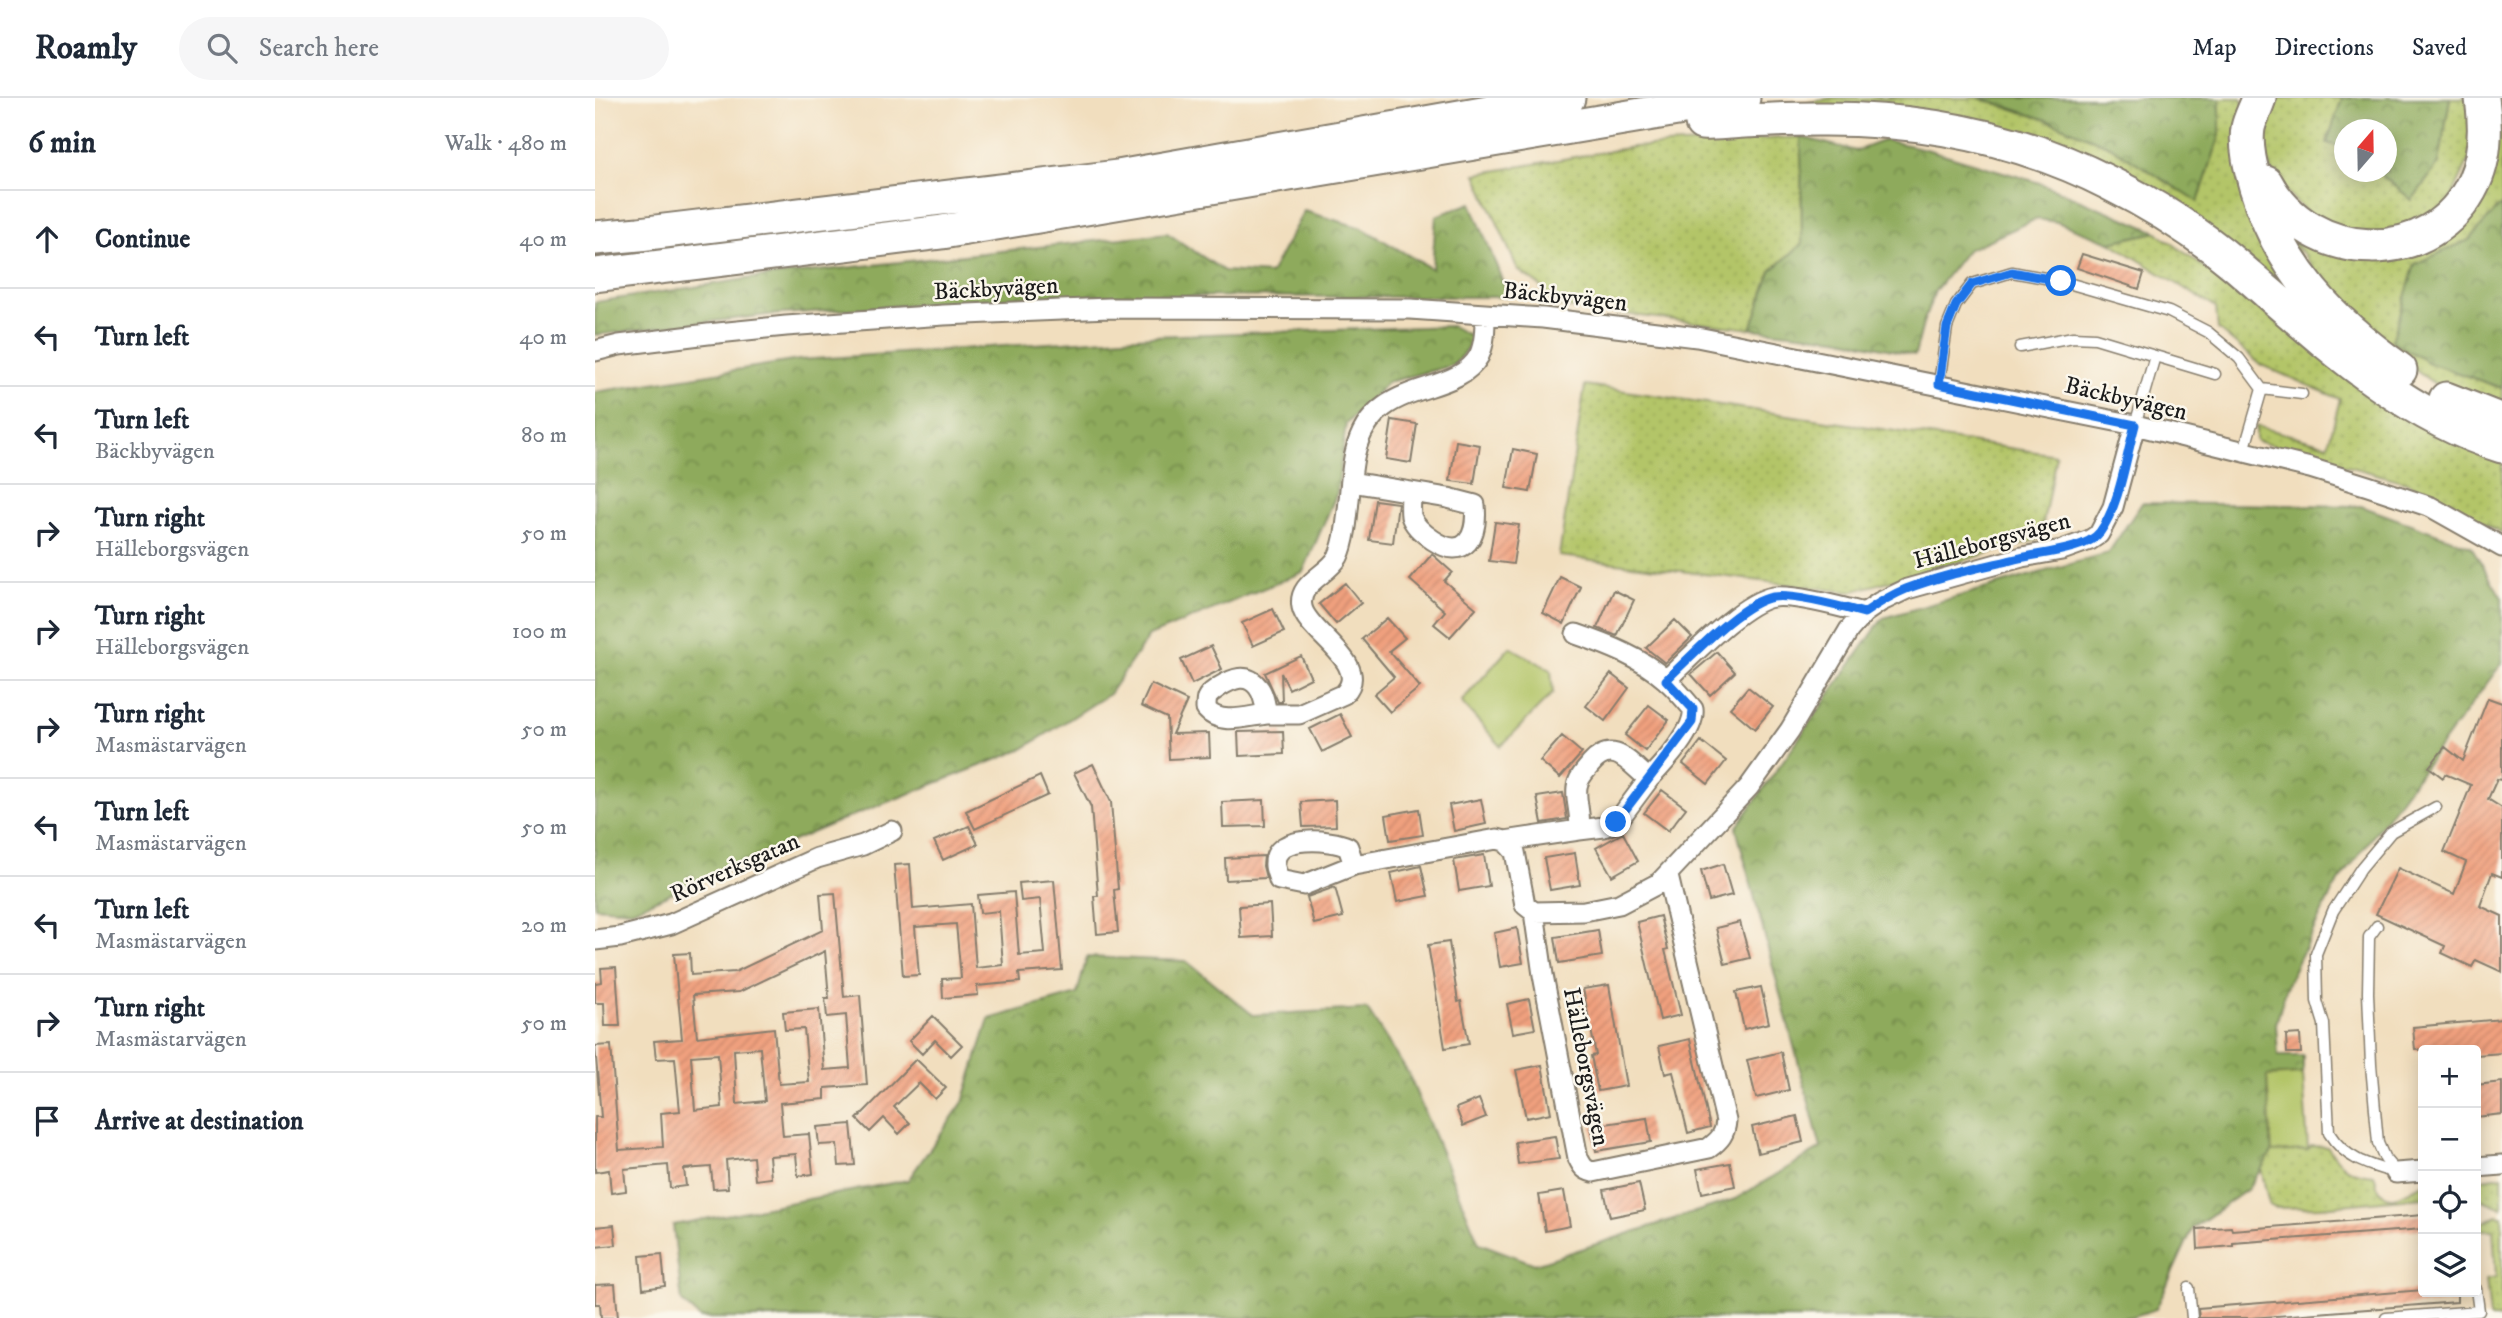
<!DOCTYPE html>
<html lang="en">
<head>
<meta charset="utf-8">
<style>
	body { margin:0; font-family:"IM FELL DW Pica",serif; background:#f6f6f7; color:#1f2937 }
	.controls { position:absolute; right:21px; bottom:21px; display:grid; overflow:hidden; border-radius:7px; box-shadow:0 4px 18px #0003 }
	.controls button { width:63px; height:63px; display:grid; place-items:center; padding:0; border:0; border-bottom:2px solid #e0e1e3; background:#fff; color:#1f2937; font:35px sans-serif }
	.compass { position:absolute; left:1739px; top:21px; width:63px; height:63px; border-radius:50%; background:#fff; box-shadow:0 4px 18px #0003; rotate:20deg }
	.stop { position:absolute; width:21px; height:21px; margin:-16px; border:5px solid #1a73e8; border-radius:50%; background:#fff }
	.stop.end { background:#1a73e8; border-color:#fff; box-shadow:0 2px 7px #0008 }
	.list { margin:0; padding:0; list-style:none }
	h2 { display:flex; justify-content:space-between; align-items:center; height:91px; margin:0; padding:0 28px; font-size:30px }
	h2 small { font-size:23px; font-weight:400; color:#747a83 }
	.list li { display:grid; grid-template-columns:46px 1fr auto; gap:21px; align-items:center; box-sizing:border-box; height:98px; padding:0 28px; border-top:2px solid #e0e1e3 }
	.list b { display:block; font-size:26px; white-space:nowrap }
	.list p { margin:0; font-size:23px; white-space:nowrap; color:#747a83 }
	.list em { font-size:23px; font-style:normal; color:#747a83 }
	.icon { flex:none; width:38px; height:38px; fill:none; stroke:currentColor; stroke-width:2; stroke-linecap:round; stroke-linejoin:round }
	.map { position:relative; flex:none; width:1907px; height:1220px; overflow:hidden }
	header { display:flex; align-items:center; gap:42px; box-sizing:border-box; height:98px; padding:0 35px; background:#fff; border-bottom:2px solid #e0e1e3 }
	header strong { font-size:33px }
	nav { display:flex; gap:38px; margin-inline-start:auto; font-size:24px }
	.search { width:490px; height:63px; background:#f6f6f7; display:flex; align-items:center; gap:18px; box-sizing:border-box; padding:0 24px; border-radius:38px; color:#747a83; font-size:26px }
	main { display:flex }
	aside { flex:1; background:#fff }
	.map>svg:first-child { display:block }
	.grass { fill:url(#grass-dots); stroke:#687042; stroke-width:2 }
	.forest { fill:url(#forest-crowns); stroke:#55633c; stroke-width:2 }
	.pitch { fill:#b3c568; stroke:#687042; stroke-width:2 }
	.building { fill:url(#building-hatch); fill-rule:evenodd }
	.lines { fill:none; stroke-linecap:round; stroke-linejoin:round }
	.lane-casing { stroke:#867d6d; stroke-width:13 }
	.street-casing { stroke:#867d6d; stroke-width:23 }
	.highway-casing { stroke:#867d6d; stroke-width:37 }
	.lane { stroke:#fff; stroke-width:10 }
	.street { stroke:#fff; stroke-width:19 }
	.highway { stroke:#fff; stroke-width:33 }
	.route { stroke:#1a73e8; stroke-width:9 }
	.labels { text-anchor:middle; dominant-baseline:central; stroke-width:5; stroke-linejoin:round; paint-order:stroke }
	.street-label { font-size:24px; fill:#1c1c1c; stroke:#fbf7ec }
</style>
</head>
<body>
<header>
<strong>Roamly</strong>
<div class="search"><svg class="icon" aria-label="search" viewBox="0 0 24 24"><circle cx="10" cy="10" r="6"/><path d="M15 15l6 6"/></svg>Search here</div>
<nav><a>Map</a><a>Directions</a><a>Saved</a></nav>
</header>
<main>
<aside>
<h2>6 min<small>Walk · 480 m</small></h2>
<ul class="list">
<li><svg class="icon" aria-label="ahead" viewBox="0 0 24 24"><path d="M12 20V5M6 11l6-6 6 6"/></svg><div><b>Continue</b></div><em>40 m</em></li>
<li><svg class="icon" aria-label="left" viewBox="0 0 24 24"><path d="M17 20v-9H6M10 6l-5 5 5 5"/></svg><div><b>Turn left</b></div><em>40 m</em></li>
<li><svg class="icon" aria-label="left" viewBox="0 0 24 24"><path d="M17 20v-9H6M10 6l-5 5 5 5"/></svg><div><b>Turn left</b><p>Bäckbyvägen</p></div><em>80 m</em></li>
<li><svg class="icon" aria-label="right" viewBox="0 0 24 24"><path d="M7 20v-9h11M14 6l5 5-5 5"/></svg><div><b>Turn right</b><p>Hälleborgsvägen</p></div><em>50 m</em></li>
<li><svg class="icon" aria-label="right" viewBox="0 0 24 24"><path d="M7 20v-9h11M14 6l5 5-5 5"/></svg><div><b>Turn right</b><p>Hälleborgsvägen</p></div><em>100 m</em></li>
<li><svg class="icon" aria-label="right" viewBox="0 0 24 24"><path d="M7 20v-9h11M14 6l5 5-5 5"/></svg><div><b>Turn right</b><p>Masmästarvägen</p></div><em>50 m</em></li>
<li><svg class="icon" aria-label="left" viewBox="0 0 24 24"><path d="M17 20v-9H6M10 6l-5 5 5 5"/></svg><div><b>Turn left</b><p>Masmästarvägen</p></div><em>50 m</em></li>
<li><svg class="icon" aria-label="left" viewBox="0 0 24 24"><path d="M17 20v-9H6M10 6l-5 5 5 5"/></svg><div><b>Turn left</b><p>Masmästarvägen</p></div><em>20 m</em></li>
<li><svg class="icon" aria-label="right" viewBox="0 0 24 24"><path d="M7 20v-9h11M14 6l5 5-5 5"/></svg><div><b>Turn right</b><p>Masmästarvägen</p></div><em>50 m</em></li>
<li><svg class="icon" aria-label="arrive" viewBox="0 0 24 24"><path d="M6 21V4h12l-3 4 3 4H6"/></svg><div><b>Arrive at destination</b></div></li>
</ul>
</aside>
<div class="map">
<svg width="1907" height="1220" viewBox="0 0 1907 1220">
	<defs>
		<pattern id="grass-dots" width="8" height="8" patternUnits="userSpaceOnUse" patternTransform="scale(1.75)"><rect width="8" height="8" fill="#b3c568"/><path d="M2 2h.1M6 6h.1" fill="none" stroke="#99a95a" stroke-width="1.8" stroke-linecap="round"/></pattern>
		<pattern id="forest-crowns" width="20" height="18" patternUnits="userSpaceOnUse" patternTransform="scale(1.75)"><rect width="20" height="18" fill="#8eaa5c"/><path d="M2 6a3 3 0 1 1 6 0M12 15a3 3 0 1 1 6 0" fill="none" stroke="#738a4b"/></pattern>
		<pattern id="building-hatch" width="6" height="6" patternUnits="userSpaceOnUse" patternTransform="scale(1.75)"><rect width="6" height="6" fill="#f0a07e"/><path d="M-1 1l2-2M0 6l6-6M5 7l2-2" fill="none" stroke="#cd896c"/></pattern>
	</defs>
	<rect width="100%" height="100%" fill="#fbf7ec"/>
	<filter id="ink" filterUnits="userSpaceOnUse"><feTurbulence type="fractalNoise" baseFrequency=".0143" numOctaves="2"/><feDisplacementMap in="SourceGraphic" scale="14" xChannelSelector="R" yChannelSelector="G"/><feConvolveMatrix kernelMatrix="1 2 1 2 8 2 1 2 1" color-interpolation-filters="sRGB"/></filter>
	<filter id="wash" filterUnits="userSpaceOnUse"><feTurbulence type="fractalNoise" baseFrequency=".00686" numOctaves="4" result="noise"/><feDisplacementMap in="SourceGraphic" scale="28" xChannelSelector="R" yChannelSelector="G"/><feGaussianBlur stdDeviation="1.57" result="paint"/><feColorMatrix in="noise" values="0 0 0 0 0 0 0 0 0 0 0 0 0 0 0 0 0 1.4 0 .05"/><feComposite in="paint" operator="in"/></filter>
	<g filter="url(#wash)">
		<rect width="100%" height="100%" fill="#f1debe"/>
		<path class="grass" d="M1237 0H1384L1452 22 1515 48 1603 104 1625 37V0H1647L1726 218 1502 69 1195 9Z
			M1673 0H1747L1732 45 1749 50 1750 74H1783L1817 102 1844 65 1855 0H1879V50L1854 105 1806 136 1732 133C1717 118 1698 103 1684 86 1665 63 1670 27 1673 0Z
			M1901 14 1907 29V106L1874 142 1820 166 1834 265 1907 290V316L1843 288 1793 253 1747 213 1688 126 1842 143Z
			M1206 39 1207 146 1176 173 1156 231 960 208 944 187 923 172 881 76 1038 49Z
			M1562 134 1755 279 1907 359V435L1814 385 1661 343V328L1733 347 1745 301 1666 267 1623 231 1621 210 1515 144Z
			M990 287 1461 357 1445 441 1255 494 964 458Z
			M1716 1048 1733 1049C1747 1070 1754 1075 1779 1077 1781 1080 1781 1084 1782 1088 1793 1111 1814 1092 1828 1086V1099L1726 1109 1680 1110 1674 1107 1666 1071 1677 1054 1713 1052Z
			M1907 1078V1110L1881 1099V1085L1887 1081Z
			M1902 1117 1907 1118V1220H1895L1891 1181 1901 1179 1898 1132H1887V1125Z"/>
		<path class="forest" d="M1384 0H1625V37L1603 104 1515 48 1452 22Z
			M1747 0H1855L1844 65 1817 102 1783 74H1792V32H1750L1749 50 1732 45Z
			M1206 39 1261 53 1290 42 1331 51 1445 85 1562 134 1515 144 1462 124 1441 121 1372 152 1340 193 1329 222 1320 257 1242 240 1156 231 1176 173 1207 146Z
			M876 105 914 199 445 198 173 217 0 237V204L158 180 572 135 629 173 675 176 709 113 767 130 837 171 841 118Z
			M1907 106V290L1834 265 1797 243 1820 166 1874 142Z
			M856 228 880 240 859 267 793 284 751 326 742 395 708 474 554 538 514 596 426 652 249 721 37 812 0 809V294L204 262 557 238Z
			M1547 405 1766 408 1876 448 1907 500V565L1738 792 1693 884 1681 926 1683 958H1708V976L1672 978 1677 1054 1653 1091 1598 1130 1561 1211 1533 1220H105L87 1204 78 1127 313 1082 368 1004 394 921 482 896 492 859 591 863 658 917 772 911 813 975 884 1145 940 1166 1140 1101 1226 1050 1141 730 1288 520 1513 455Z"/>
		<path class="pitch" d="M915 549 956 572 958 595 906 648 866 604Z
			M1708 976 1713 1052 1677 1054 1672 978Z"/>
		<g id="blocks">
			<path class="building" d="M1487 156 1549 175 1544 191 1482 170Z
				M797 322 822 326 816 365 791 361Z
				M861 343 885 347 879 386 855 383Z
				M918 351 942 356 935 394 911 390Z
				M780 402 803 405 798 445 774 442Z
				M900 424 924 427 918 466 894 463Z
				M837 456 857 474 849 483 881 510 855 539 839 526 850 513 815 482Z
				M965 479 986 489 969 526 948 515Z
				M750 485 766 505 741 526 724 506Z
				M1019 492 1039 502 1022 538 1002 530Z
				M678 511 689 534 658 548 647 525Z
				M792 520 810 540 794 553 825 589 795 614 779 596 799 579 767 541Z
				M1080 522 1097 539 1070 565 1051 550Z
				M616 548 627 571 597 586 586 562Z
				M1122 554 1140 574 1115 597 1096 576Z
				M706 558 716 580 694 591 686 575 687 604H683L670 575Z
				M1016 576 1034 590 1010 623 991 608Z
				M556 586 592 603 577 636 614 635 615 659 574 661 572 620 546 608Z
				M1153 589 1178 609 1160 631 1135 610Z
				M1893 600 1907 605V682L1902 681 1893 701 1907 710V779L1897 775 1885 808 1907 818V874L1881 862 1877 869 1847 855 1850 848 1781 816 1803 770 1859 796 1871 764 1849 754 1876 687 1850 676 1848 680 1834 669 1850 649 1868 663Z
				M1054 607 1074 622 1050 653 1030 637Z
				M745 616 757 639 727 654 715 631Z
				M688 633 689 656 644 658 643 634Z
				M967 638 987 655 965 680 945 663Z
				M1106 643 1131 663 1113 686 1088 666Z
				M498 666 516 704 523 791 519 792 523 834 502 836 499 798H503L496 709 479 675Z
				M445 678 453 697 380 731 371 713Z
				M1067 692 1091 710 1073 733 1049 715Z
				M968 695 972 721 947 725 942 699Z
				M886 701 891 726 859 733 854 707Z
				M669 702 670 728 628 729 627 704Z
				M740 702 741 728 708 729 706 704Z
				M824 711 828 737 795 742 791 717Z
				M374 728 383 746 348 762 339 743Z
				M1028 735 1043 763 1017 778 1001 750Z
				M980 755 985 787 955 792 949 760Z
				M889 757 894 788 864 793 859 762Z
				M669 758 668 768 671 780 631 782 630 760Z
				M315 766 318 811 376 806 381 870 408 867 404 813 385 815 383 797 419 794 424 857 450 855 445 801 426 803 424 785 459 782 467 872 424 875 425 884 382 888 383 897 348 900 347 881 366 880 361 826 320 829 324 877 308 878 299 767Z
				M1128 766 1137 797 1114 803 1106 773Z
				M826 768 833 798 802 804 796 775Z
				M740 789 748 819 719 826 712 799Z
				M240 795 249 899 265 897 272 987 230 990V1001L185 1005 188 1038 214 1036 218 1076 203 1078 201 1056 174 1058 176 1080 160 1082 158 1059 131 1062 133 1090 118 1091 116 1069 89 1071 91 1088 75 1090 73 1067 29 1071 31 1093 16 1095 14 1072 0 1074V1019H6L0 948 16 947 24 1052 68 1049 66 1015 85 1013 82 982 80 960 61 961 59 943 87 941 79 856 95 855 96 877 140 874 228 832 225 796ZM230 853 234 900H230L232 919 251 917 255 970 229 972 224 911 188 914 190 932 209 931 214 984 184 986 179 930 102 939 98 897 144 894ZM165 950 170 1003 142 1006 139 952ZM123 956 127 1009 100 1012 96 958Z
				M675 806 677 838 646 840 644 808Z
				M1065 818 1073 851 1070 852 1086 917 1065 922 1042 824Z
				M1145 824 1155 860 1130 866 1121 830Z
				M922 830 928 865 905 869 899 835Z
				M1003 832 1007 858 964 865 960 839Z
				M854 844 863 904 866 903 874 946 850 950 833 847Z
				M21 869 25 928H10L9 905H0V885L7 884 6 870Z
				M1014 887 1031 988 1003 993 996 958 1001 957 988 891Z
				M1166 889 1174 925 1149 931 1141 894Z
				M934 901 940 931 918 935 912 906Z
				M338 918 367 947 356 958 340 942 327 956 314 943Z
				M1907 921V955L1881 957V952H1820L1818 929Z
				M1705 936 1706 955H1692L1691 937Z
				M1095 941 1115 1029 1093 1035 1078 974 1070 976 1064 948Z
				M1186 954 1194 992 1161 1000 1152 962Z
				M321 961 351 990 340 1001 324 985 299 1009 315 1025 304 1036 289 1020 275 1034 262 1021Z
				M947 967 956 1015 931 1020 921 972Z
				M1907 984V1016L1881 1019V987Z
				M884 1001 891 1019 868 1028 861 1010Z
				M1202 1018 1208 1044 1163 1055 1157 1029Z
				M1052 1020 1056 1044 1001 1053 996 1028Z
				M256 1026 260 1067 244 1068 242 1046 224 1047 222 1029Z
				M960 1038 964 1061 923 1066 920 1044Z
				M1135 1065 1140 1088 1107 1095 1102 1071Z
				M1044 1085 1050 1112 1015 1119 1009 1092Z
				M969 1093 975 1128 950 1133 944 1097Z
				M1828 1117V1131L1638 1145V1148L1603 1151 1602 1131 1636 1129 1637 1132Z
				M19 1127 21 1147 0 1149V1129Z
				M67 1156 70 1188 48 1191 45 1158Z
				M20 1186 23 1220H6L5 1206H0V1187Z
				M1828 1192V1194H1862V1204L1657 1220H1604L1603 1210Z"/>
		</g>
	</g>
	<g filter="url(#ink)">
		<use href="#blocks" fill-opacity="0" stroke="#867d6d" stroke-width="2"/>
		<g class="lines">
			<defs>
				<path id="lane" d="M1425 249 1478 239 1500 240 1620 276
					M1344 286 1352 229 1361 207 1377 186 1417 174 1466 183 1574 214 1613 234 1644 260 1667 291 1649 353
					M1667 291 1707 296
					M1540 327 1560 258
					M1782 828 1774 839 1773 895 1776 967 1783 1045 1790 1061 1801 1074
					M1801 1075C1773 1067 1750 1061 1734 1035L1729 926 1722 903 1721 856 1738 813 1766 770 1796 734 1841 709
					M1594 1190 1597 1220
					M1791 1220 1884 1213 1881 1191"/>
				<path id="street" d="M0 253 24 247 113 236 191 228 349 217 514 210 815 211 948 220 1102 239 1540 327 1715 370 1773 388 1836 409 1907 449
					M756 384 853 400 880 407C883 437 871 464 838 442 829 436 819 428 816 418 815 411 816 402 816 395
					M981 536C1013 547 1045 559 1071 582 1081 590 1089 601 1098 611 1101 632 1068 666 1054 681 1035 666 1018 640 996 666 990 673 983 680 982 689 980 704 987 717 984 732L1009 729 1022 724 1054 681
					M1071 582C1096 559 1147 504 1178 499 1199 496 1247 509 1269 515
					M672 616C653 618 625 628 611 611 611 607 611 603 612 600 614 595 620 592 624 589 637 581 652 574 663 589 669 596 670 607 672 616H704L749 596C778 566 712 535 707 509 702 485 733 477 743 459 755 436 753 383 760 355 778 277 859 302 884 258 890 245 890 230 890 216
					M910 743 920 754 930 807 939 814
					M759 767 753 749C736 741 680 736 680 765 679 770 683 777 684 782L709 787 759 767 902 741 910 743 984 732
					M1073 778 1131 1023C1130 1036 1125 1042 1114 1050L998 1074C989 1072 987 1068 983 1060L948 877 939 814 989 813 1024 806 1064 785 1154 689 1195 632 1254 532 1269 515 1285 504 1312 491 1427 459 1467 452 1495 442 1504 436 1518 409 1540 327
					M0 842 25 839 76 826 222 760 268 747 297 733
					M1881 1069 1907 1067
					M1801 1075 1828 1073"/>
				<path id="highway" d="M1664 0C1661 10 1655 20 1653 30 1650 49 1656 71 1661 89 1686 172 1736 223 1805 272
					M1107 25C1120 26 1135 24 1149 23 1173 22 1198 21 1223 21 1324 20 1424 39 1514 85 1559 107 1604 136 1642 168 1723 237 1803 316 1907 348
					M1671 85C1714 166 1838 172 1879 84 1891 58 1891 28 1887 0
					M0 140 44 136 523 79 973 0
					M0 177 347 134 1148 0
					M1851 301 1907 323"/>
			</defs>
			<use href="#lane" class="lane-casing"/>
			<use href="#street" class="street-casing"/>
			<use href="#highway" class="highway-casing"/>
			<use href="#lane" class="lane"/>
			<use href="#street" class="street"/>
			<use href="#highway" class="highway"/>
		</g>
	</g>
	<g class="lines" filter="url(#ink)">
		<path class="route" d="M1021 724 1097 624 1098 611 1071 582C1096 559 1146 504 1178 499 1199 496 1247 509 1269 515 1282 506 1296 497 1311 491 1347 477 1388 469 1425 460 1446 455 1492 452 1505 434 1525 406 1531 359 1540 327L1344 286 1352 229 1361 207 1377 186 1417 174 1466 183"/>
	</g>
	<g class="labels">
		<g class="street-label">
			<text transform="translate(401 191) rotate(-3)">Bäckbyvägen</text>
			<text transform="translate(970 199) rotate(6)">Bäckbyvägen</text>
			<text transform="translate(1531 301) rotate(13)">Bäckbyvägen</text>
			<text transform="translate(1397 443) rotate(-15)">Hälleborgsvägen</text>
			<text transform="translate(140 770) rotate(-24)">Rörverksgatan</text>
			<text transform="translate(991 969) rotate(79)">Hälleborgsvägen</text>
		</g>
	</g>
</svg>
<div class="controls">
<button>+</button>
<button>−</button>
<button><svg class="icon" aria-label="locate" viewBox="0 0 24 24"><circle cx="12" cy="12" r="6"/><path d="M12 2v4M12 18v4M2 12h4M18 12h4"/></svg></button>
<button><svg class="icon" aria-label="layers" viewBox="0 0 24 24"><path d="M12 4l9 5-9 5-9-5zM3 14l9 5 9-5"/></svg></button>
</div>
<svg class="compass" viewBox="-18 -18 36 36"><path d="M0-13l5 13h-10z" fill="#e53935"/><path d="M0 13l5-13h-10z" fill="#747a83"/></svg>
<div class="stop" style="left:1466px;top:183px"></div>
<div class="stop end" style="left:1021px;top:724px"></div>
</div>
</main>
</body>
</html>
